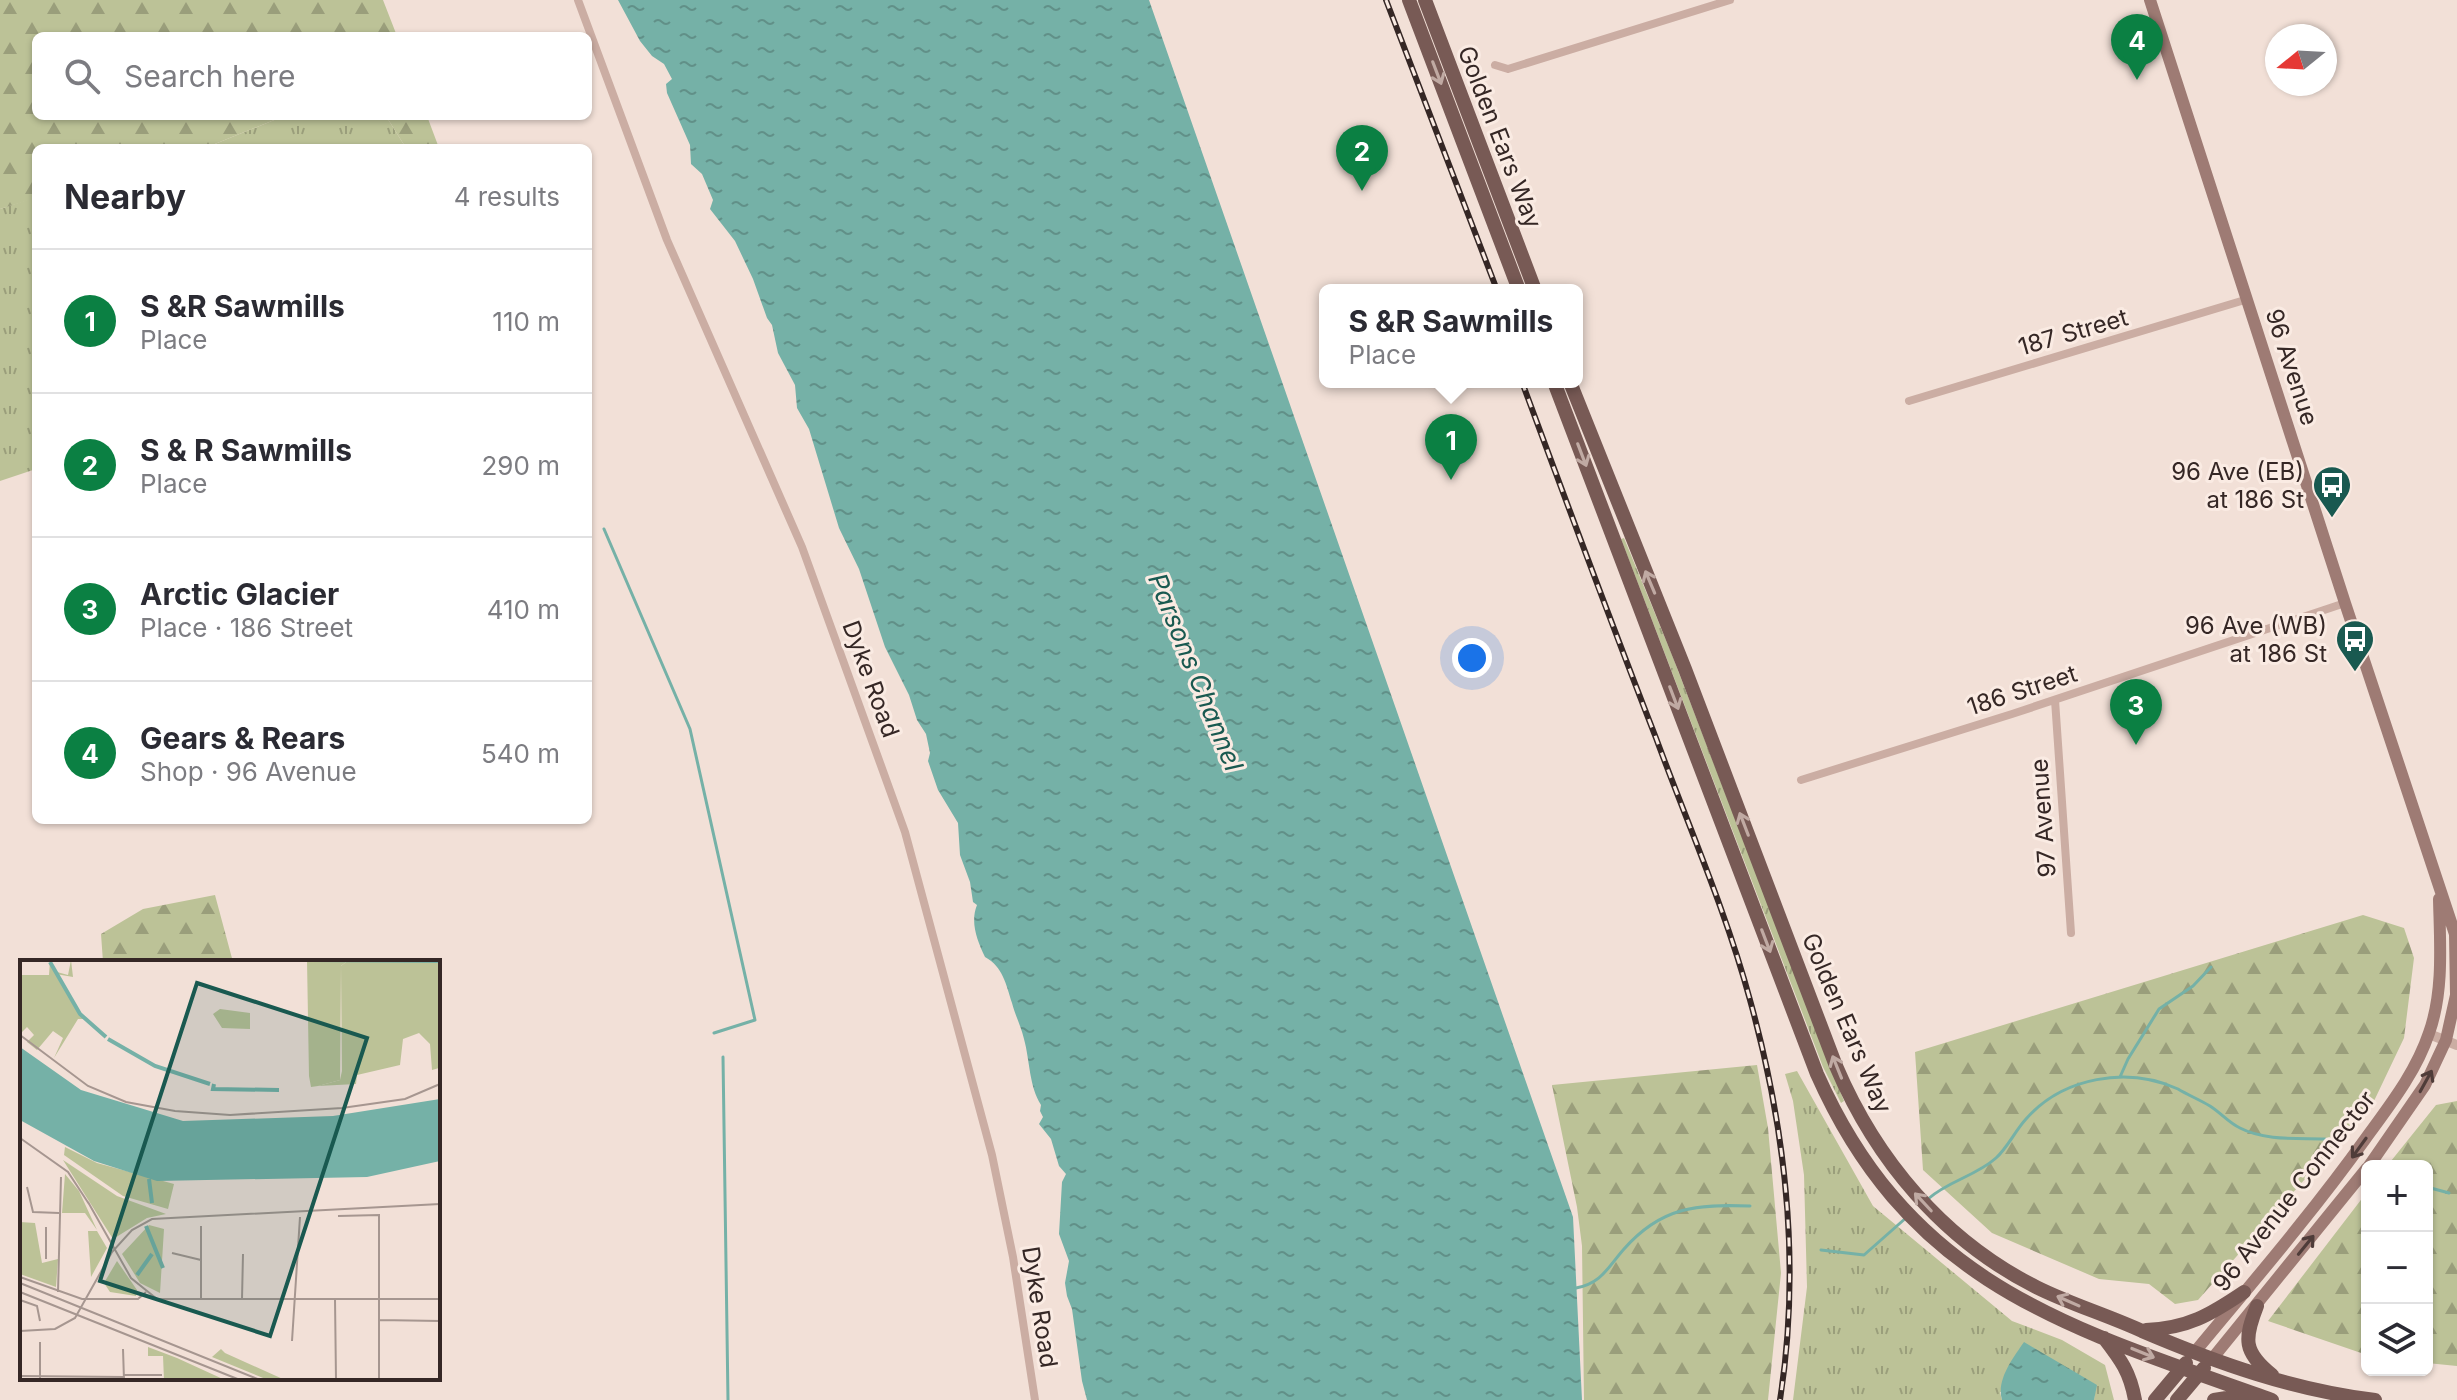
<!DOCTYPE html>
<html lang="en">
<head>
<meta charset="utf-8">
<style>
	body { margin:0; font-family:Inter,sans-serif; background:#f2f2f3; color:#2b2b33 }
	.controls { position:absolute; right:24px; bottom:24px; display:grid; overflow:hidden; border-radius:12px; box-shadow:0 2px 6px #0004 }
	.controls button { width:72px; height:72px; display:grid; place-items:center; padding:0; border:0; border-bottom:2px solid #e1e1e2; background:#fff; color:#2b2b33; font:40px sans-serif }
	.compass { position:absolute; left:2265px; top:24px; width:72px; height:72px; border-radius:50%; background:#fff; box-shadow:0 2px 6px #0004; rotate:252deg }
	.you { position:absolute; left:1472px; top:658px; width:28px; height:28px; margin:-20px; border:6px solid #fff; border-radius:50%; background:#1a73e8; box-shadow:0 0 0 12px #1a73e833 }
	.badge { display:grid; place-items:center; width:52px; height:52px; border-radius:50%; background:#0b8043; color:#fff; font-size:26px; font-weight:700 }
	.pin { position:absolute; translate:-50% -66px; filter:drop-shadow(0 2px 4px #0008) }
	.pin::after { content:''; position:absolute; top:42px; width:28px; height:24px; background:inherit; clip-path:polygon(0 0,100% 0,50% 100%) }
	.popup { position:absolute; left:1319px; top:284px; width:264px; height:104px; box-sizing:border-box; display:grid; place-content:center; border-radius:12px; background:#fff; filter:drop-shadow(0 2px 6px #0005); font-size:26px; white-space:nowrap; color:#7c7c81 }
	.popup b { font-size:30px; color:#2b2b33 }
	.popup::after { content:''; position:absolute; left:50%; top:100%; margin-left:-16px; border:16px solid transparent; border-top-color:#fff }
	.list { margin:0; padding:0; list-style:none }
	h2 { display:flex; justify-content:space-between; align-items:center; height:104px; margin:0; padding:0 32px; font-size:34px }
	h2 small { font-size:26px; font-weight:400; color:#7c7c81 }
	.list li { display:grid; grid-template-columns:52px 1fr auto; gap:24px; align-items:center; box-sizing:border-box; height:144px; padding:0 32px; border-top:2px solid #e1e1e2 }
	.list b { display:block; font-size:30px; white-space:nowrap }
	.list p { margin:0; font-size:26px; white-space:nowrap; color:#7c7c81 }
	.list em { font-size:26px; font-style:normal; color:#7c7c81 }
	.icon { flex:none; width:44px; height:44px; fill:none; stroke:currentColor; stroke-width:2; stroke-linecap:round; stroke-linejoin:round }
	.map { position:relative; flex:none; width:2457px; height:1400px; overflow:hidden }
	.search { position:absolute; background:#fff; box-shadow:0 2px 6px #0004; left:32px; top:32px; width:560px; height:88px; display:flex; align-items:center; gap:20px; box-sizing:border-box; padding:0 28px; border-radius:12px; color:#7c7c81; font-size:30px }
	.panel { position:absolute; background:#fff; box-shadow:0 2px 6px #0004; left:32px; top:144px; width:560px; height:680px; border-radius:12px }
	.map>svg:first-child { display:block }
	.grass { fill:url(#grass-tufts) }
	.forest { fill:url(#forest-firs) }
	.water { fill:url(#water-ripples) }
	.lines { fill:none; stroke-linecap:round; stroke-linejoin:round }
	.stream { stroke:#75b1a7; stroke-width:3 }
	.minor { stroke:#cbada3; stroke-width:8 }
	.tertiary { stroke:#cbada3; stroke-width:10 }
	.secondary { stroke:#9e7b74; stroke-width:12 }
	.primary { stroke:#785a55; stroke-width:14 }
	.rail-casing { stroke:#352725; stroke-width:6 }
	.rail { stroke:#faebe3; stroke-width:3; stroke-dasharray:9; stroke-linecap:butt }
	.oneway { stroke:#c0aaa3 }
	.oneway2 { stroke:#4f3c39 }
	.labels { text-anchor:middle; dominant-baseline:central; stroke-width:6; stroke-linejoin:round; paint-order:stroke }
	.street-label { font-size:24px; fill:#352725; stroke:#faebe3 }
	.poi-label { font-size:24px; fill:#352725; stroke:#faebe3; text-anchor:end }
	.water-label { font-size:26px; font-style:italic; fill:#195950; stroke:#faebe3 }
	.inset-river { fill:none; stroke:#75b1a7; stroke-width:4 }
	.inset-road { fill:none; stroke:#a69690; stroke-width:2 }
	.view { fill:#195950; fill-opacity:0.15; stroke:#195950; stroke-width:4 }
	.inset-edge { fill:none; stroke:#352725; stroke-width:4 }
</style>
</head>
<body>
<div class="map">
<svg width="2457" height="1400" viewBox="0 0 2457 1400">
	<defs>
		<pattern id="grass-tufts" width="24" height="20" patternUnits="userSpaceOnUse" patternTransform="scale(2)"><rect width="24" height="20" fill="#bcc297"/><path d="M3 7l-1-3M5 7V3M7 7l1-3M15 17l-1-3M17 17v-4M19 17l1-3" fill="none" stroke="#9a9e7b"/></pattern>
		<pattern id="forest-firs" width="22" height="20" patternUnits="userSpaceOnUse" patternTransform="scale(2)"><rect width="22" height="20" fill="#bcc297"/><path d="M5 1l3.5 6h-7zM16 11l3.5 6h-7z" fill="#9a9e7b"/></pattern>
		<pattern id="water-ripples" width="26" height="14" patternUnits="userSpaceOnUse" patternTransform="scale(2)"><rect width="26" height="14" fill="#75b1a7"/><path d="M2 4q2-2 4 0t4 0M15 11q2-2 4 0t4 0" fill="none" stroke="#619088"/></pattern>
	</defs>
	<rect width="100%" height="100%" fill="#f2e0d7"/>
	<path class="grass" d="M284 116H386L406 148H205Z
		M36 197V469L0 481V209Z
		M1624 538 1672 655 1844 1101 1841 1103 1823 1067 1621 539Z
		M1797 1071 1873 1206 2012 1321 2062 1340 2105 1365 2114 1400H2094L2096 1385 2000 1392 2002 1400H1793L1807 1287 1804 1175 1793 1101 1785 1074Z"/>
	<path class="forest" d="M0 0H383L397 36H36V116H284L205 148H36V198L0 209Z
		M386 116H427L439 148H406Z
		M215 895 233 962H103L101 934 143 909Z
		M2363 915 2404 928 2414 958 2404 1038 2374 1101 2198 1300 2175 1304 2149 1284 2099 1279 1992 1233 1923 1170 1915 1052Z
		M1757 1065 1768 1128 1781 1273 1768 1400H1584L1582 1246 1577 1207 1552 1085Z
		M2457 1101V1366L2427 1363V1166H2387L2436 1105Z
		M2367 1192V1355L2268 1321Z"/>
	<path class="water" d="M618 0H1149L1573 1217 1582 1400H1087L1082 1381 1072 1309 1067 1296 1065 1283 1069 1261 1059 1234 1062 1182 1066 1174 1059 1166 1051 1139 1039 1124 1043 1117 1040 1111 1041 1105C1029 1086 1030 1061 1024 1039 1021 1026 1015 1015 1012 1003 1006 984 1003 967 985 957 977 940 970 922 977 905L973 902 970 882 960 855 958 823 938 790 928 761 930 753 926 734 917 720 909 695 885 647 859 569 839 528 809 429 797 408 795 385 778 353 772 325 767 318 753 279 735 241 710 209 713 200 702 174 691 164 690 145 667 93 666 84 672 79 664 64 652 56 640 41Z
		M2024 1342 2097 1385 2094 1400H2002C1996 1380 2013 1358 2024 1342Z"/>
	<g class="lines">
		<path class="stream" d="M604 529 690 729 755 1020 714 1033
			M723 1057 728 1400
			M2120 1077 2128 1059 2159 1009 2193 986 2211 967
			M2427 1187 2449 1193
			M1928 1199C1948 1181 1976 1176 1996 1158 2008 1147 2015 1131 2026 1119 2063 1077 2127 1066 2178 1089 2188 1095 2200 1100 2210 1106 2221 1113 2229 1123 2240 1128 2265 1141 2298 1138 2325 1139
			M1821 1250 1864 1255 1907 1217
			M1576 1288C1602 1283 1608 1267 1624 1249 1661 1207 1696 1204 1750 1206"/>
		<path class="minor" d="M578 0 667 240 802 547 905 832 992 1155 1013 1257 1035 1400
			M1495 65 1508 69 1730 0
			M1909 401 2248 299
			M2055 700 2071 933
			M1801 780 2012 714 2345 603"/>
		<path class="tertiary" d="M2429 1034 2457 1045"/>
		<path class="secondary" d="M2150 0 2345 603 2455 934 2456 995 2446 1040 2425 1085 2369 1166
			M2194 1353C2252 1283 2313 1212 2366 1138 2390 1105 2416 1072 2429 1033 2444 991 2440 943 2439 899
			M2212 1359 2367 1168"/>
		<path class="primary" d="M1409 0 1519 290
			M1425 0 1535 290
			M1554 382 1817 1074C1911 1286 2070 1328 2272 1400
			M1570 382 1685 669 1836 1066C1876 1160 1943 1240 2036 1287 2070 1304 2107 1315 2142 1331 2217 1363 2293 1390 2375 1400
			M2257 1306C2244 1339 2243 1352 2272 1375
			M2146 1330C2188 1328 2210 1315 2244 1292
			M2104 1338C2121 1360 2130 1372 2135 1400
			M2155 1400 2186 1363
			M2177 1400 2204 1368
			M2214 1400 2233 1397 2253 1399"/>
		<defs>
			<path id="rail" d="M1386 0 1497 290
				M1522 382C1566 501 1610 620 1656 738 1688 825 1726 911 1750 1000 1786 1130 1801 1266 1780 1400"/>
		</defs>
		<use href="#rail" class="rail-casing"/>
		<use href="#rail" class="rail"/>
	</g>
	<defs><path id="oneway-shaft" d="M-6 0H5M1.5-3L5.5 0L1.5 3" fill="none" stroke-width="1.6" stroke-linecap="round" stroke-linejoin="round" transform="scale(2)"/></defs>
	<g class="oneway">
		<use href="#oneway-shaft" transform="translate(1437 73) rotate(69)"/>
		<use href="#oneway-shaft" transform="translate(1582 455) rotate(69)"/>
		<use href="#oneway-shaft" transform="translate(1650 582) rotate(-113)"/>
		<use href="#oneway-shaft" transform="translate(1674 698) rotate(69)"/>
		<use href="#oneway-shaft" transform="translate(1744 824) rotate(-111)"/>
		<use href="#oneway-shaft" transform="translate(1766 941) rotate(69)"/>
		<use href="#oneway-shaft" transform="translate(1837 1067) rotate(-112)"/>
		<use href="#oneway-shaft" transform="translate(1923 1202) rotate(-133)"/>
		<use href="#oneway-shaft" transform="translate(2068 1301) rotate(-156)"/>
		<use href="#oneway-shaft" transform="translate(2143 1353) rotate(22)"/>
	</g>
	<g class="oneway2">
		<use href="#oneway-shaft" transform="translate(2426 1081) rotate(-61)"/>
		<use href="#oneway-shaft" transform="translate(2359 1148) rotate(126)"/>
		<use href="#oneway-shaft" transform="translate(2306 1245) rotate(-51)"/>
	</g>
	<defs>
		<symbol id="bus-pin" viewBox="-11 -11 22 30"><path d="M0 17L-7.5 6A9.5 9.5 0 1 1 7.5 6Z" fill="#195950" stroke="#faebe3"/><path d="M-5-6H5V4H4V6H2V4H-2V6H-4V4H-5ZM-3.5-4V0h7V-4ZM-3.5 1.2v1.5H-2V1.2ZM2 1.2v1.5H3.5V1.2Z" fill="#fff"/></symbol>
	</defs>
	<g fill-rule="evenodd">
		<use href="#bus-pin" x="2310" y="463" width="44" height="60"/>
		<use href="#bus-pin" x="2333" y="617" width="44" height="60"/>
	</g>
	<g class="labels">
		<g class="street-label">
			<text transform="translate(1500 137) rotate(69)">Golden Ears Way</text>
			<text transform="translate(2073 332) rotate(-16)">187 Street</text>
			<text transform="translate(2292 367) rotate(72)">96 Avenue</text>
			<text transform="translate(871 679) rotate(70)">Dyke Road</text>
			<text transform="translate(2022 690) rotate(-18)">186 Street</text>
			<text transform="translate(2043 818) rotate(-94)">97 Avenue</text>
			<text transform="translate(1847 1023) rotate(67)">Golden Ears Way</text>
			<text transform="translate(2294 1191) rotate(-52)">96 Avenue Connector</text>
			<text transform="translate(1040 1307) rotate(81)">Dyke Road</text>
		</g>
		<g class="poi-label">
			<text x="2304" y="471">96 Ave (EB)<tspan x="2304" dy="28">at 186 St</tspan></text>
			<text x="2327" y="625">96 Ave (WB)<tspan x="2327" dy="28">at 186 St</tspan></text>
		</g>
		<g class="water-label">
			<text transform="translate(1196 672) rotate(68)">Parsons Channel</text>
		</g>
	</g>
	<g transform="translate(20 960)">
		<rect width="420" height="420" fill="#f2e0d7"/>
		<path d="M51 0 53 17 36 14 64 59H58L34 98 43 78 33 71 17 90 7 82 14 75 7 67 0 74V15H29L30 1 37 12 48 15ZM287 0 326 2 321 6 320 120 298 126 291 127 289 116ZM43 200 97 236 146 254 127 258 93 279ZM45 214 59 231 77 270 65 253H42Z" fill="#bcc297"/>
		<path d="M420 1 419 108 412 110 410 84 399 73 383 79 380 105 337 115 336 124 298 126 320 120 322 111 321 6 326 2ZM200 49 230 53V69L202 68 193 54ZM45 187 77 203 154 224 148 249 103 236 44 195ZM0 262 15 263 22 303 38 299 36 327 0 314ZM129 265 144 269 140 333 120 323 102 294ZM68 271H77L87 288 71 317ZM97 301 117 330 116 336 90 332 84 323ZM128 387 157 398 205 420H144L143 396H128ZM201 389 205 393 265 420H248L192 397Z" fill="#bcc297"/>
		<path d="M0 87 61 130 163 161 313 156 420 139V201L347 217 137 221 74 201 0 160Z" fill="#75b1a7"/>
		<path class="inset-river" d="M290 0 420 1M30 2 60 54 86 77M88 79 135 106 190 124M194 124 193 129 259 130M129 219 132 243M126 266 143 308M117 315 132 294"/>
		<path class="inset-road" d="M0 75 68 126 106 142 155 151 210 155 322 148 385 139 420 124M0 178 48 212 69 244M7 227 13 252 39 253M68 242 111 318 137 339H420M318 256 359 255V420M152 293 181 300M26 299V267M0 317 62 339H118L126 332M0 323 240 420M0 332 220 420M38 332 41 217M181 339V266M222 339 223 294M315 339 316 420M0 340 17 346 20 361M359 360 420 361M0 371 35 369 55 358 92 292 112 270 132 259 420 244M272 381 280 257M103 389 104 420M104 415H142M0 416 104 417M20 420V382"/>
		<path class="view" d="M177 23 347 78 250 376 80 321Z"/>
		<rect width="420" height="420" class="inset-edge"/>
	</g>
</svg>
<div class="controls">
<button>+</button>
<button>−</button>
<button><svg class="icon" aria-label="layers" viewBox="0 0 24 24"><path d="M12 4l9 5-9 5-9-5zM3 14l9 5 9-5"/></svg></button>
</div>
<svg class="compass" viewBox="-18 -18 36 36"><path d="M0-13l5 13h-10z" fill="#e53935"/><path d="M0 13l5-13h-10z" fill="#7c7c81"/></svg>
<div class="you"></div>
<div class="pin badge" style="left:1451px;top:480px">1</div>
<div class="popup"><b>S &amp;R Sawmills</b>Place</div>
<div class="pin badge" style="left:1362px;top:191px">2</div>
<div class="pin badge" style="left:2136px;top:745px">3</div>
<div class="pin badge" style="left:2137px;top:80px">4</div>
<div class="search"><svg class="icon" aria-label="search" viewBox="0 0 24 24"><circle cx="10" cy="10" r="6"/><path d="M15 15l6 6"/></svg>Search here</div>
<section class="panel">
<h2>Nearby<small>4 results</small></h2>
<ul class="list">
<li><span class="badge">1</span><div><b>S &amp;R Sawmills</b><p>Place</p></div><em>110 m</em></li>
<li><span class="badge">2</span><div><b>S &amp; R Sawmills</b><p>Place</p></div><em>290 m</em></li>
<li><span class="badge">3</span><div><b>Arctic Glacier</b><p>Place · 186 Street</p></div><em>410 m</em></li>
<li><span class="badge">4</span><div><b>Gears &amp; Rears</b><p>Shop · 96 Avenue</p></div><em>540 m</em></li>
</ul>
</section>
</div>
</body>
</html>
